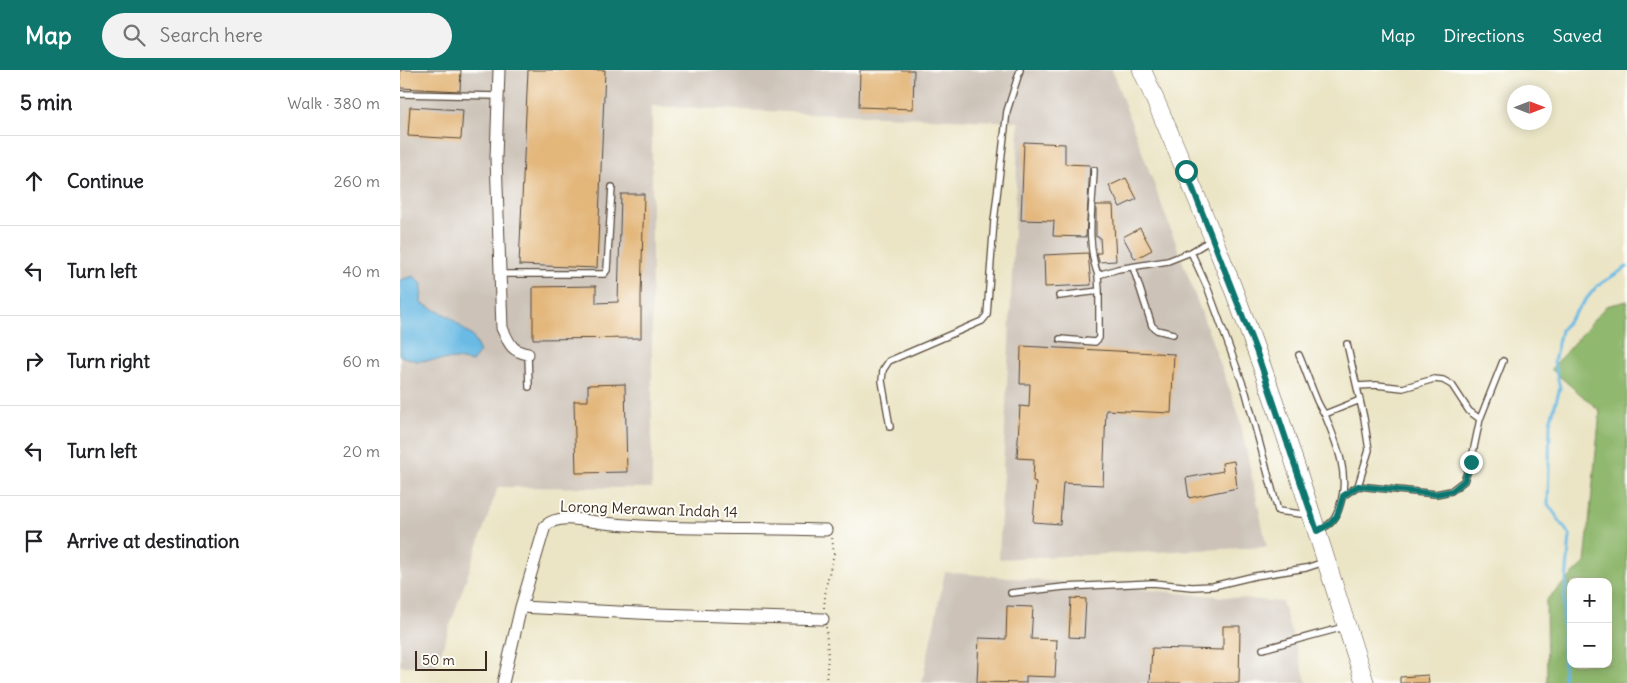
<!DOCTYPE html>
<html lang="en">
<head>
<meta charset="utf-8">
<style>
	body { margin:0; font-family:Delius,sans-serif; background:#f2f2f2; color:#202124 }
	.controls { position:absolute; right:15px; bottom:15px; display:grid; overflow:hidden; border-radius:10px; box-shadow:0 2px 12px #0003 }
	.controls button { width:45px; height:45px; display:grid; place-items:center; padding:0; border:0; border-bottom:1px solid #e0e0e0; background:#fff; color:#202124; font:25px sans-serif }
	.compass { position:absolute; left:1107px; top:15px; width:45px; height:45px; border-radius:50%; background:#fff; box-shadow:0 2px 12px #0003; rotate:90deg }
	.scale { position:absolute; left:15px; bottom:12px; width:72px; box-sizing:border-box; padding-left:5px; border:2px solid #3b2a1e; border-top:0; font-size:14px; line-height:18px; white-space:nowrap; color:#3b2a1e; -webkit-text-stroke:4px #fdfcf7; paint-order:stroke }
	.stop { position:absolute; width:15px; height:15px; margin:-11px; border:4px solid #0f766e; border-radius:50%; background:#fff }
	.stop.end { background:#0f766e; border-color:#fff; box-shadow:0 1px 5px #0008 }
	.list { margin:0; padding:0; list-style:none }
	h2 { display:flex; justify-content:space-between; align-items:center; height:65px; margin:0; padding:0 20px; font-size:21px }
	h2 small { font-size:16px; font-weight:400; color:#757577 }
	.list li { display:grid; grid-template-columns:32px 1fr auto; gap:15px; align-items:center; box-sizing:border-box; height:90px; padding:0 20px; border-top:1px solid #e0e0e0 }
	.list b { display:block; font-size:19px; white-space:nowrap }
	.list em { font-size:16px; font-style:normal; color:#757577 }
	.icon { flex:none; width:28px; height:28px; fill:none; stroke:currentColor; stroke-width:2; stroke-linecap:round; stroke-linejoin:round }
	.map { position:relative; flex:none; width:1227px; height:613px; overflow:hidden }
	header { display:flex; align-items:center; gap:30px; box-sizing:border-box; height:70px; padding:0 25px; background:#0f766e; color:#fff }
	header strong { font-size:24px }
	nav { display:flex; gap:28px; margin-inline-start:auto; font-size:18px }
	.search { width:350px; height:45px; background:#f2f2f2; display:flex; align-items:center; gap:12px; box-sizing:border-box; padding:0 18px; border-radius:28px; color:#757577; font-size:19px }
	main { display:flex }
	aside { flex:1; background:#fff }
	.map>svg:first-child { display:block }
	.industrial { fill:#ccc2b8 }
	.forest { fill:#90b86e; stroke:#667146; fill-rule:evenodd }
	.water { fill:#69bae4; stroke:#527281 }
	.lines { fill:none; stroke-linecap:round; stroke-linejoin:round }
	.stream { stroke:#69bae4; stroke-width:3 }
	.building { fill:#e3b679 }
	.service-casing { stroke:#554637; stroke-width:8 }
	.minor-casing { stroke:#554637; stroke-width:13 }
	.primary-casing { stroke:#554637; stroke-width:19 }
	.path { stroke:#554637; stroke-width:2; stroke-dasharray:1 4; stroke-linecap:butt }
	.service { stroke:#fff; stroke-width:5.5 }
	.minor { stroke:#fff; stroke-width:11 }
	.primary { stroke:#fff; stroke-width:18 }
	.route { stroke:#0f766e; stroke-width:6 }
	.labels { text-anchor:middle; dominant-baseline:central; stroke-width:4; stroke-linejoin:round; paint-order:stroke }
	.street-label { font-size:15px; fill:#3b2a1e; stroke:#fdfcf7 }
</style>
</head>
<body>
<header>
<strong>Map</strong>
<div class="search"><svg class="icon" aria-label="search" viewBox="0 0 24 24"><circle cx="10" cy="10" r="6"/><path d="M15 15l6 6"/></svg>Search here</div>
<nav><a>Map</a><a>Directions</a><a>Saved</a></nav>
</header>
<main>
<aside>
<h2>5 min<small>Walk · 380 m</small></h2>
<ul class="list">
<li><svg class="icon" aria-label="ahead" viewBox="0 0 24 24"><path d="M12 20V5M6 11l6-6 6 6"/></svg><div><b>Continue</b></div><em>260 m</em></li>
<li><svg class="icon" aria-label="left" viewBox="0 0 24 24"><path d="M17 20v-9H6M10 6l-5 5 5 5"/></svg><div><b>Turn left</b></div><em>40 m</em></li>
<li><svg class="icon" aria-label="right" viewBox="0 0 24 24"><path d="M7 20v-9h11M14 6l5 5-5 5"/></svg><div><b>Turn right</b></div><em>60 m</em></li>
<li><svg class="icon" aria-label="left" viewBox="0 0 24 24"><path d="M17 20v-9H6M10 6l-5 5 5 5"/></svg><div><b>Turn left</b></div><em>20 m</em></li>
<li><svg class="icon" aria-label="arrive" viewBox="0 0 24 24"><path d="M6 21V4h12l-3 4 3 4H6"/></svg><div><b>Arrive at destination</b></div></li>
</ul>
</aside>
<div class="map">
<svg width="1227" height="613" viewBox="0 0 1227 613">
	<rect width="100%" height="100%" fill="#fdfcf7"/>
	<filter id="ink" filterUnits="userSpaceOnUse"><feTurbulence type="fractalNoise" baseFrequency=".02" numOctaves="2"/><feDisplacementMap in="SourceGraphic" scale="10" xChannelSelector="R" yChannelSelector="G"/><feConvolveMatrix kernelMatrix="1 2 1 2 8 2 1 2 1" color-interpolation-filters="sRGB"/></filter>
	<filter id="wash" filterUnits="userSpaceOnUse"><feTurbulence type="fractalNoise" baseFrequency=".0096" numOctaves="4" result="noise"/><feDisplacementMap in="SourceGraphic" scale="20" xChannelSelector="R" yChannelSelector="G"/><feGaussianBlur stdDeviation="1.12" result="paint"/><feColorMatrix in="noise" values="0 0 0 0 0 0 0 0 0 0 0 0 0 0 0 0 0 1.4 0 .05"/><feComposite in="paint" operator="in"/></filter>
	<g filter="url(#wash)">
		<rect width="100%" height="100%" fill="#ebe5c6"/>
		<path class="industrial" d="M0 0H712L838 342 867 477 599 489 619 52 252 36V418L98 417 36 596H0Z
			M545 502 882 532 907 613H522Z"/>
		<path class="forest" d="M1227 231V613H1147L1146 530 1185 493 1200 341 1151 299 1206 236ZM1171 512H1208V594H1171Z"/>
		<path class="water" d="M14 206 22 214 21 233 50 247 73 267 80 282 72 292 57 289 17 291 0 286V210Z"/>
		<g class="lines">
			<path class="stream" d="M1164 613 1163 546 1170 466 1148 434 1150 352 1160 318 1154 292 1161 260 1197 216 1227 197"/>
		</g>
		<g id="blocks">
			<path class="building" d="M0 0H61L60 21 0 18Z
				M128 0H205L197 198 119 195Z
				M460 0H514L513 39 459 37Z
				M10 37 63 40 61 69 8 66Z
				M624 72 665 74V94L690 95 686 167 653 166 654 151 621 150Z
				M726 108 737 129 720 137 709 116Z
				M221 124H244L241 225V268L133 269V217L196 216V233L218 232Z
				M696 135H713L716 191 699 192 697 183H701L700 167H696Z
				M740 158 752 180 735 189 723 167Z
				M688 183 691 215 645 217 644 185Z
				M621 276 774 284 771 343 706 340 703 415 663 413 660 454 633 452 636 412 633 411 634 389 617 388 620 336 629 337 630 314H620Z
				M225 314 227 402 176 403 174 331H188V315Z
				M834 391 837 418 789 428 786 408 823 401 822 393Z
				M671 528 686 529 684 568 669 567Z
				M607 536 633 537 631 569 657 570 655 607 626 606V613L577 612 579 568 606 569Z
				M823 556H840L839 613H750L752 578 823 580Z
				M1028 605 1029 613H1000V607Z"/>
		</g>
	</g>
	<g filter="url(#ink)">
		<use href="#blocks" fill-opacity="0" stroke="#554637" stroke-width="1"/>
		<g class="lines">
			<defs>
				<path id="service" d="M0 24 98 26
					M694 100C693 136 685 170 698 205
					M791 182 808 219 846 323 878 441 909 445
					M733 197 752 256 757 260 773 264
					M101 204H204L207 200 212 117
					M659 226 699 221 698 205 718 199 768 191 791 182 811 170
					M660 269 695 272 699 268V221
					M128 284 129 317
					M899 285C905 299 910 314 916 328 918 334 922 340 925 345 937 374 950 405 940 435 936 449 932 454 919 460
					M957 316 976 315 1003 318 1034 309 1043 310 1052 315 1069 341 1080 349
					M925 344 960 330
					M490 357 482 311 483 300 489 291 582 251 587 245 594 151 607 41 620 0
					M958 416 1036 424 1051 421 1064 411 1071 392 1080 349 1103 291
					M943 426 958 416 969 380 964 348 947 274
					M611 523 664 517 753 513 792 517 813 516 855 506 906 498 924 492
					M863 579 944 557"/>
				<path id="minor" d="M99 0 96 88 102 258C109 273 111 281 128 284
					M121 537 257 544 423 549
					M103 613 121 537 145 456C159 443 186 451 204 453 277 461 352 457 426 460"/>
				<path id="primary" d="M742 0C783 93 823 187 857 283 897 392 929 503 965 613"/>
			</defs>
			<use href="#service" class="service-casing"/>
			<use href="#minor" class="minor-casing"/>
			<use href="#primary" class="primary-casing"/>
			<path class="path" d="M424 538 426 516 434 484 432 467
				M426 613 428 585 426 557"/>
			<use href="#service" class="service"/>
			<use href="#minor" class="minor"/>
			<use href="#primary" class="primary"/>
		</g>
	</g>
	<g class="lines" filter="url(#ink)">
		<path class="route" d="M786 101 857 283 917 461 930 454 937 446 943 426 958 416 1036 424 1052 421 1064 411 1071 392"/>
	</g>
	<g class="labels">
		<g class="street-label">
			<text transform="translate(249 439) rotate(2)">Lorong Merawan Indah 14</text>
		</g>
	</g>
</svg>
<div class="controls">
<button>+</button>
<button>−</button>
</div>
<svg class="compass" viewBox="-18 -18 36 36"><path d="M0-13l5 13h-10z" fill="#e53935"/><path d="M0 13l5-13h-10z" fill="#757577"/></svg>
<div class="scale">50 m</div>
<div class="stop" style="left:786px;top:101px"></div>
<div class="stop end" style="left:1071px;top:392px"></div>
</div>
</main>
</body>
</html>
